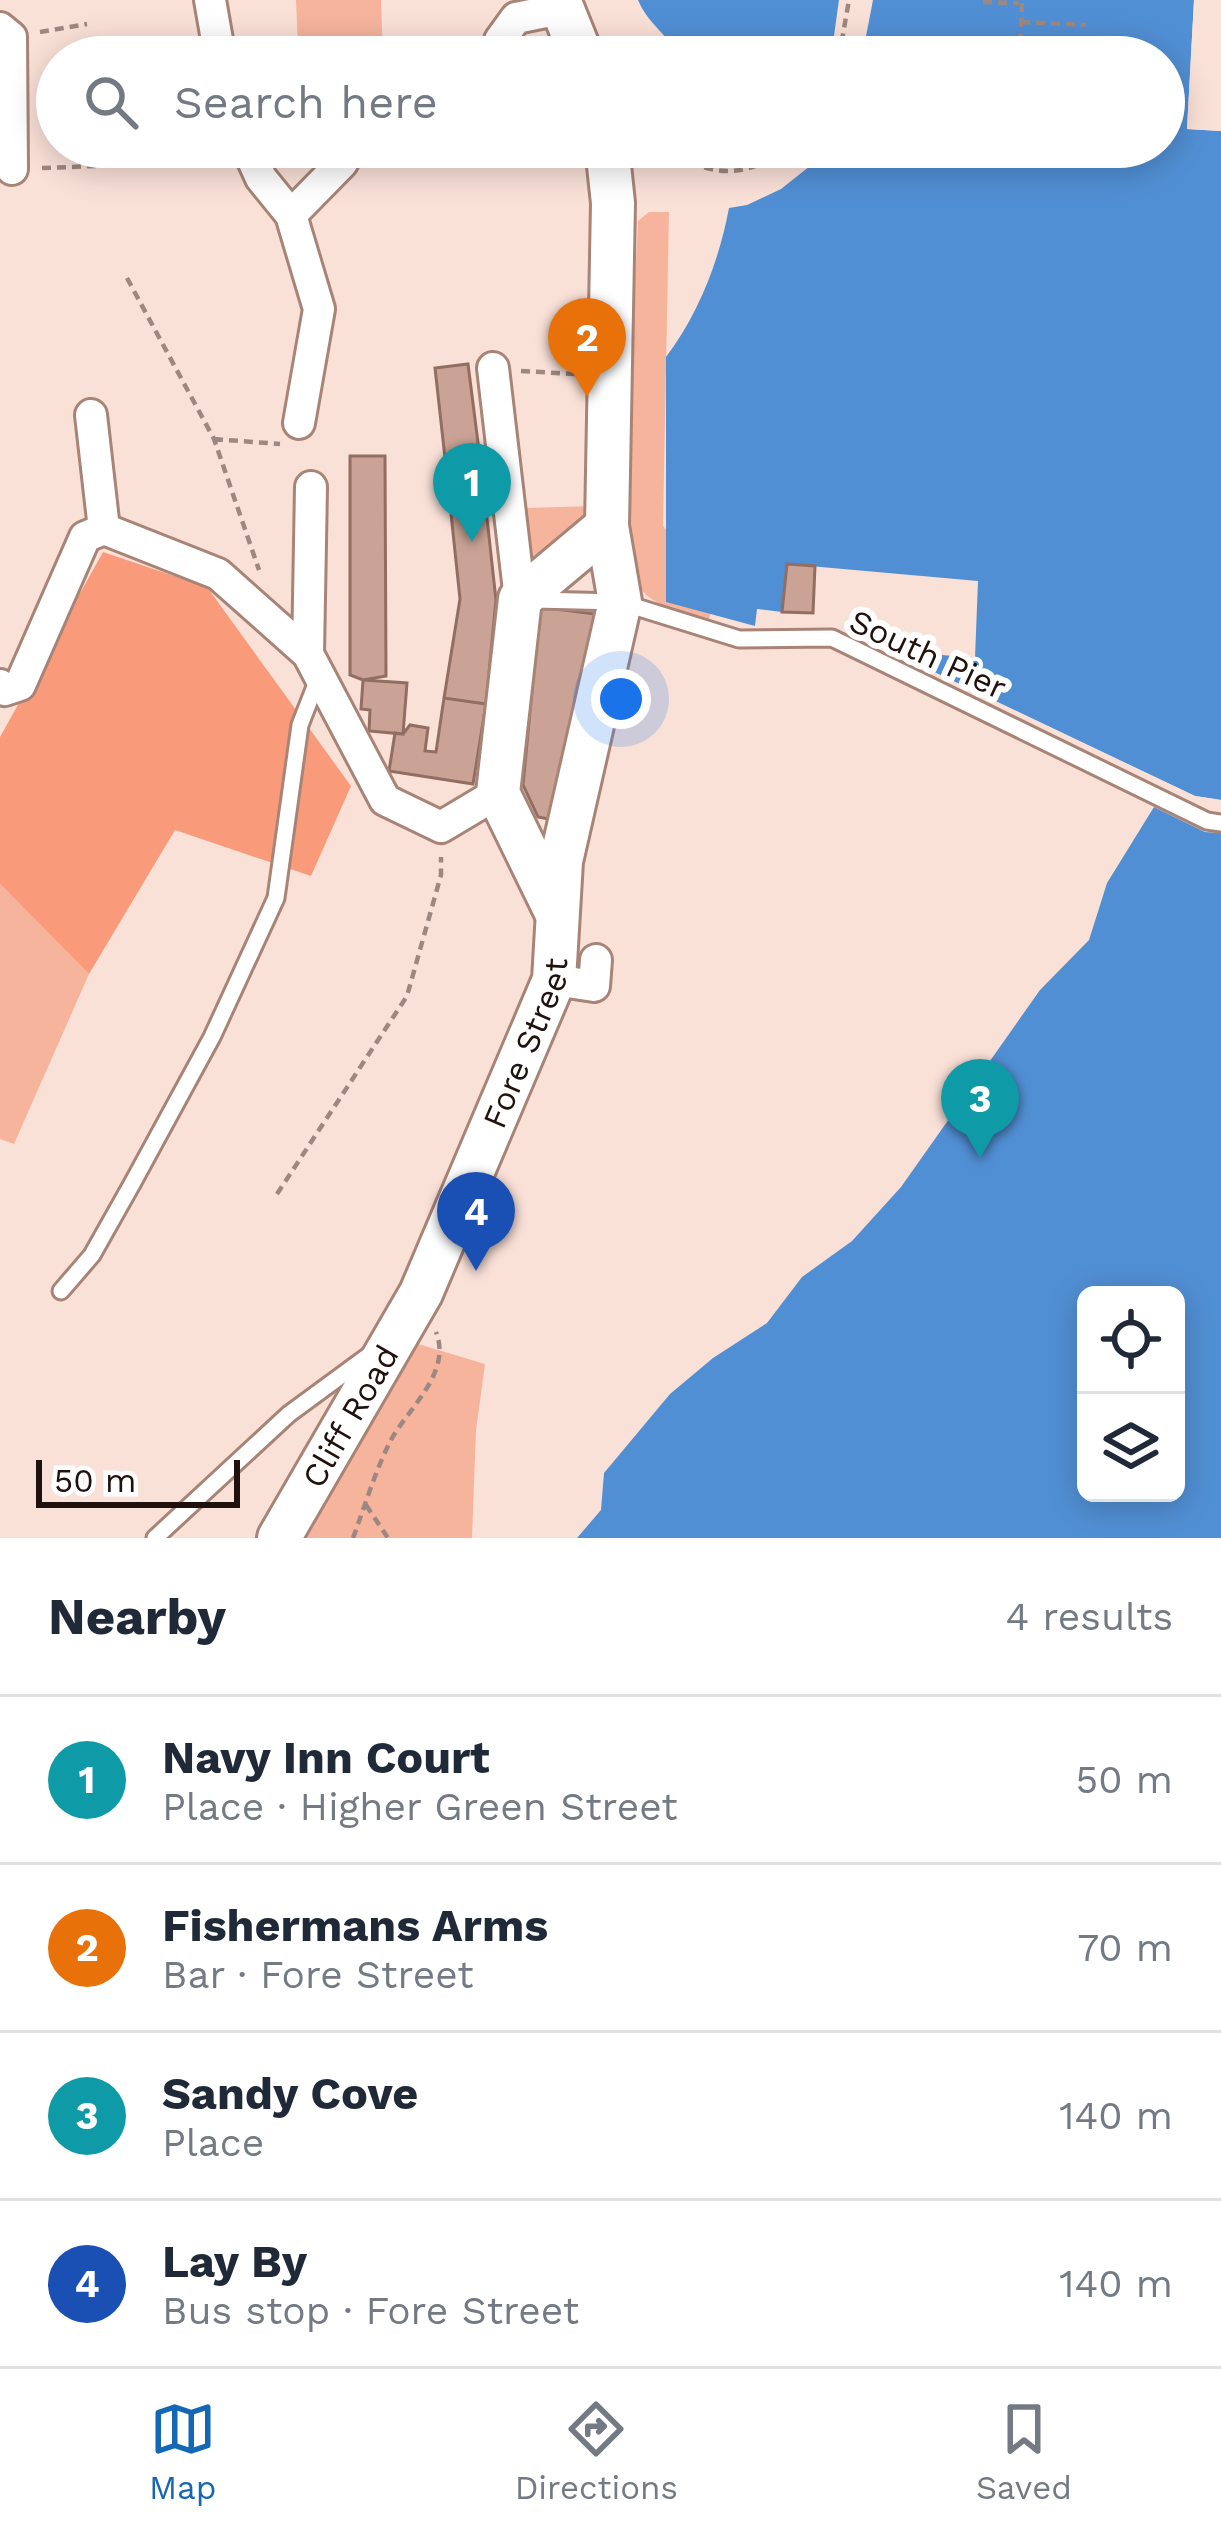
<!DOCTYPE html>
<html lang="en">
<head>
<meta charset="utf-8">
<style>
	body { margin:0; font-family:"Work Sans",sans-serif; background:#f6f6f7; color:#1f2937 }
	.controls { position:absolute; right:36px; bottom:36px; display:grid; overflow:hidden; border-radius:18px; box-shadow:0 6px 30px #0003 }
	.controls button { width:108px; height:108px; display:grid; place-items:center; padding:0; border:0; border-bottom:3px solid #e0e1e3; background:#fff; color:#1f2937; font:60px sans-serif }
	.scale { position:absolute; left:36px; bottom:30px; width:204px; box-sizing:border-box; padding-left:12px; border:6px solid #1f110d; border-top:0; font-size:33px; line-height:42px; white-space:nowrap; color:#1f110d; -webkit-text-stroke:9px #fff; paint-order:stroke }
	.you { position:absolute; left:621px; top:699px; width:42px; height:42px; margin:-30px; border:9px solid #fff; border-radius:50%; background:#1a73e8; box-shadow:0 0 0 18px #1a73e833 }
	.badge { display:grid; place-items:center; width:78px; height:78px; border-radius:50%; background:#1467b5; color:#fff; font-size:39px; font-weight:700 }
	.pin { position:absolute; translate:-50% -99px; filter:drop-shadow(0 3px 6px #0008) }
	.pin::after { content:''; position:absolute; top:63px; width:42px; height:36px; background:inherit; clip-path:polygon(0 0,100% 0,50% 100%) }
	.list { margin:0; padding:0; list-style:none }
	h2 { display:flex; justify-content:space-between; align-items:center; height:156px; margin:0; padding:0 48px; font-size:51px }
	h2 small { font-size:39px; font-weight:400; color:#747a83 }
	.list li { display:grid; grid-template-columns:78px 1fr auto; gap:36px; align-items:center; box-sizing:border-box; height:168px; padding:0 48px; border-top:3px solid #e0e1e3 }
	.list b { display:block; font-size:45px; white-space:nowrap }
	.list p { margin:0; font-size:39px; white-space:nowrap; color:#747a83 }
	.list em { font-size:39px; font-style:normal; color:#747a83 }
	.icon { flex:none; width:66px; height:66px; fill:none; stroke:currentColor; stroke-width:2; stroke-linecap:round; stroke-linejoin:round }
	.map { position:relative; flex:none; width:1221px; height:1538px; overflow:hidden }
	.search { position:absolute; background:#fff; box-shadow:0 6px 30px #0003; left:36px; right:36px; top:36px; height:132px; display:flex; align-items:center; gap:30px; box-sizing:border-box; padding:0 42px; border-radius:66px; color:#747a83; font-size:45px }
	.sheet { height:828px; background:#fff }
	nav { display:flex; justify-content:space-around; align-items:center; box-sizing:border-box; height:168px; border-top:3px solid #e0e1e3; background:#fff; font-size:33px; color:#747a83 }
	nav a { display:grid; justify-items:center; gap:6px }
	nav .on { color:#1467b5 }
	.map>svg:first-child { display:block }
	.green { fill:#f6b49d }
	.forest { fill:#f99b7a }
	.water { fill:#518fd4; fill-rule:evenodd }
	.pier { fill:#fae1d8 }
	.building { fill:#caa396; stroke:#926e62; stroke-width:3 }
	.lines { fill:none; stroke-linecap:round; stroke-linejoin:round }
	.lane-casing { stroke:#a88477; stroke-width:21 }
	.street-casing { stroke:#a88477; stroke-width:36 }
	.secondary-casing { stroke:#a88477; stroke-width:48 }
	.path { stroke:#9d8881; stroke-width:4.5; stroke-dasharray:9 6; stroke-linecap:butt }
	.lane { stroke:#fff; stroke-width:15 }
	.street { stroke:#fff; stroke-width:30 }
	.secondary { stroke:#fff; stroke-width:42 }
	.labels { text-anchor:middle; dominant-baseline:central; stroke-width:12; stroke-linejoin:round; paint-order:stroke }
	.street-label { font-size:33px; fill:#1f110d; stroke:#fff }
</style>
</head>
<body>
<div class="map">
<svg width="1221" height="1538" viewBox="0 0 1221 1538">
	<rect width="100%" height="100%" fill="#fae1d8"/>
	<path class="green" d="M296 0H381L383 57 298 48Z
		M649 212H669L663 526 729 599 714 600 709 619C676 609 642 607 632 571L629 413 638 221Z
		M594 506 532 574 526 508Z
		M0 884 89 974 14 1144 0 1139Z
		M395 1337 485 1364 476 1430 472 1538H279Z"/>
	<path class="forest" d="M103 552 207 587 351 786 311 876 175 830 89 974 0 884V737Z"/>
	<path class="water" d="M638 0H839L831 57H681C668 35 648 24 638 0Z
		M873 0H1194L1187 129 1221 131V800L1195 796 888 650 975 658 978 581 787 564 782 612 757 609 755 626 666 602V357C699 313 719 261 729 208L747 205 781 189 834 147H1164V57H862Z
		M1154 807 1205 832 1221 833V1538H577L601 1510 604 1473 670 1394 713 1358 767 1323 802 1277 852 1241 901 1187 1040 990 1089 940 1107 883ZM1086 1295H1176V1493H1086Z"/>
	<path class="pier" d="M1194 0H1200L1193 124 1221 125V131L1187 129Z
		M923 667 1195 796 1221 800V806L1192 802 920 672Z"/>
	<path class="building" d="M468 364 483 482 448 485 435 368Z
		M350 456H385L386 676 363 680 350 675Z
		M483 482 496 600 486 704 444 698 460 599 448 485Z
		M787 564 815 566 813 613 782 612Z
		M540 607 595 614 559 821 538 817 523 785Z
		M363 680 407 683 403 734 369 731 370 710 361 709Z
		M444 698 486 704 473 784 389 771 395 733 403 734 410 725 428 728 425 751 436 752Z"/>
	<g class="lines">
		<defs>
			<path id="lane" d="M535 600 620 602 739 639 832 638 1207 821 1221 823
				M61 1291 92 1255 132 1184 212 1037 276 898 300 725 318 679
				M155 1538 289 1414 368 1356"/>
			<path id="street" d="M210 0 220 57
				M0 28 11 37 12 169
				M499 57 500 40 516 18 560 9
				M247 147 261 178 291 215 319 309 299 423
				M291 215 342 163 351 147
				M493 368 520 599
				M91 415 104 529
				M308 654 311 487
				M0 685 5 690 20 685 85 537 104 529 218 574 308 654 385 800 441 827 498 793
				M554 980 594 986 596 960"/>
			<g id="secondary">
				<path d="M559 0 582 57"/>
				<path d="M557 914 498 793 520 599 607 526"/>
				<path id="s1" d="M279 1538 421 1293 554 980 561 861 620 602 607 526 613 203 607 147"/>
			</g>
		</defs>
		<use href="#lane" class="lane-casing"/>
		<use href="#street" class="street-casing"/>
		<use href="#secondary" class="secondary-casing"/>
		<path class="path" d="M983 2 1019 3
			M1021 22 1086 25
			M40 32 87 24
			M978 48 1020 50
			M266 57H312
			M839 57 849 0
			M1020 57 1022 0
			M687 147 690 161C722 179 758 172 785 147
			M1016 149V147
			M42 168 97 166
			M127 278 214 439 259 570
			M521 371 575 374
			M214 439 280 444
			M277 1194 407 996 441 875V857
			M366 1505 388 1538
			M353 1538C365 1506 375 1471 391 1440 409 1407 452 1373 436 1332"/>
		<use href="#lane" class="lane"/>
		<use href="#street" class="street"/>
		<use href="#secondary" class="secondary"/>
	</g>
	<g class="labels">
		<g class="street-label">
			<text transform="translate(928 654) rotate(25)">South Pier</text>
			<text stroke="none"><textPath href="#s1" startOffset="555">Fore Street</textPath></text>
			<text stroke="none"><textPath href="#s1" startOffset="141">Cliff Road</textPath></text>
		</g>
	</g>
</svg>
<div class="controls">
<button><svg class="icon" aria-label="locate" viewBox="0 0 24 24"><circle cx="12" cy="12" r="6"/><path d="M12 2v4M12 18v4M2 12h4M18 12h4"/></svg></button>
<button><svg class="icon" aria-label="layers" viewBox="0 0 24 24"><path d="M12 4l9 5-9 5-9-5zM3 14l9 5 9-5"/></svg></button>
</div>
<div class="scale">50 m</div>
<div class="you"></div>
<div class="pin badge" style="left:472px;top:542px;background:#0f9aa8">1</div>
<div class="pin badge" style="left:587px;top:397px;background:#e8710a">2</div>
<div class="pin badge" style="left:980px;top:1158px;background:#0f9aa8">3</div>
<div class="pin badge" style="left:476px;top:1271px;background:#1a4fb4">4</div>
<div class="search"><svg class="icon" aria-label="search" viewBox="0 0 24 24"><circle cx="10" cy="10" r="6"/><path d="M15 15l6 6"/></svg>Search here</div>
</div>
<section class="sheet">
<h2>Nearby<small>4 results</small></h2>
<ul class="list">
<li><span class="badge" style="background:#0f9aa8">1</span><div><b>Navy Inn Court</b><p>Place · Higher Green Street</p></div><em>50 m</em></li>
<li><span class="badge" style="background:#e8710a">2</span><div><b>Fishermans Arms</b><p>Bar · Fore Street</p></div><em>70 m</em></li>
<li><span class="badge" style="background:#0f9aa8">3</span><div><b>Sandy Cove</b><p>Place</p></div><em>140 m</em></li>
<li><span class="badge" style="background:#1a4fb4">4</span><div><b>Lay By</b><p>Bus stop · Fore Street</p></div><em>140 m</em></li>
</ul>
</section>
<nav>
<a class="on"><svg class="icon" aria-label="map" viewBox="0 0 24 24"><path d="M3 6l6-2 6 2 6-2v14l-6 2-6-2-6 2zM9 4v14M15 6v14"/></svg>Map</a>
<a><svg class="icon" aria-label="directions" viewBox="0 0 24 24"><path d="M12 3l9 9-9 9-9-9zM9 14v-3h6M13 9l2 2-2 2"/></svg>Directions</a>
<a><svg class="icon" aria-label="saved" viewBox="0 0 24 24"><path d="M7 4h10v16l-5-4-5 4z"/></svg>Saved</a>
</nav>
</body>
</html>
